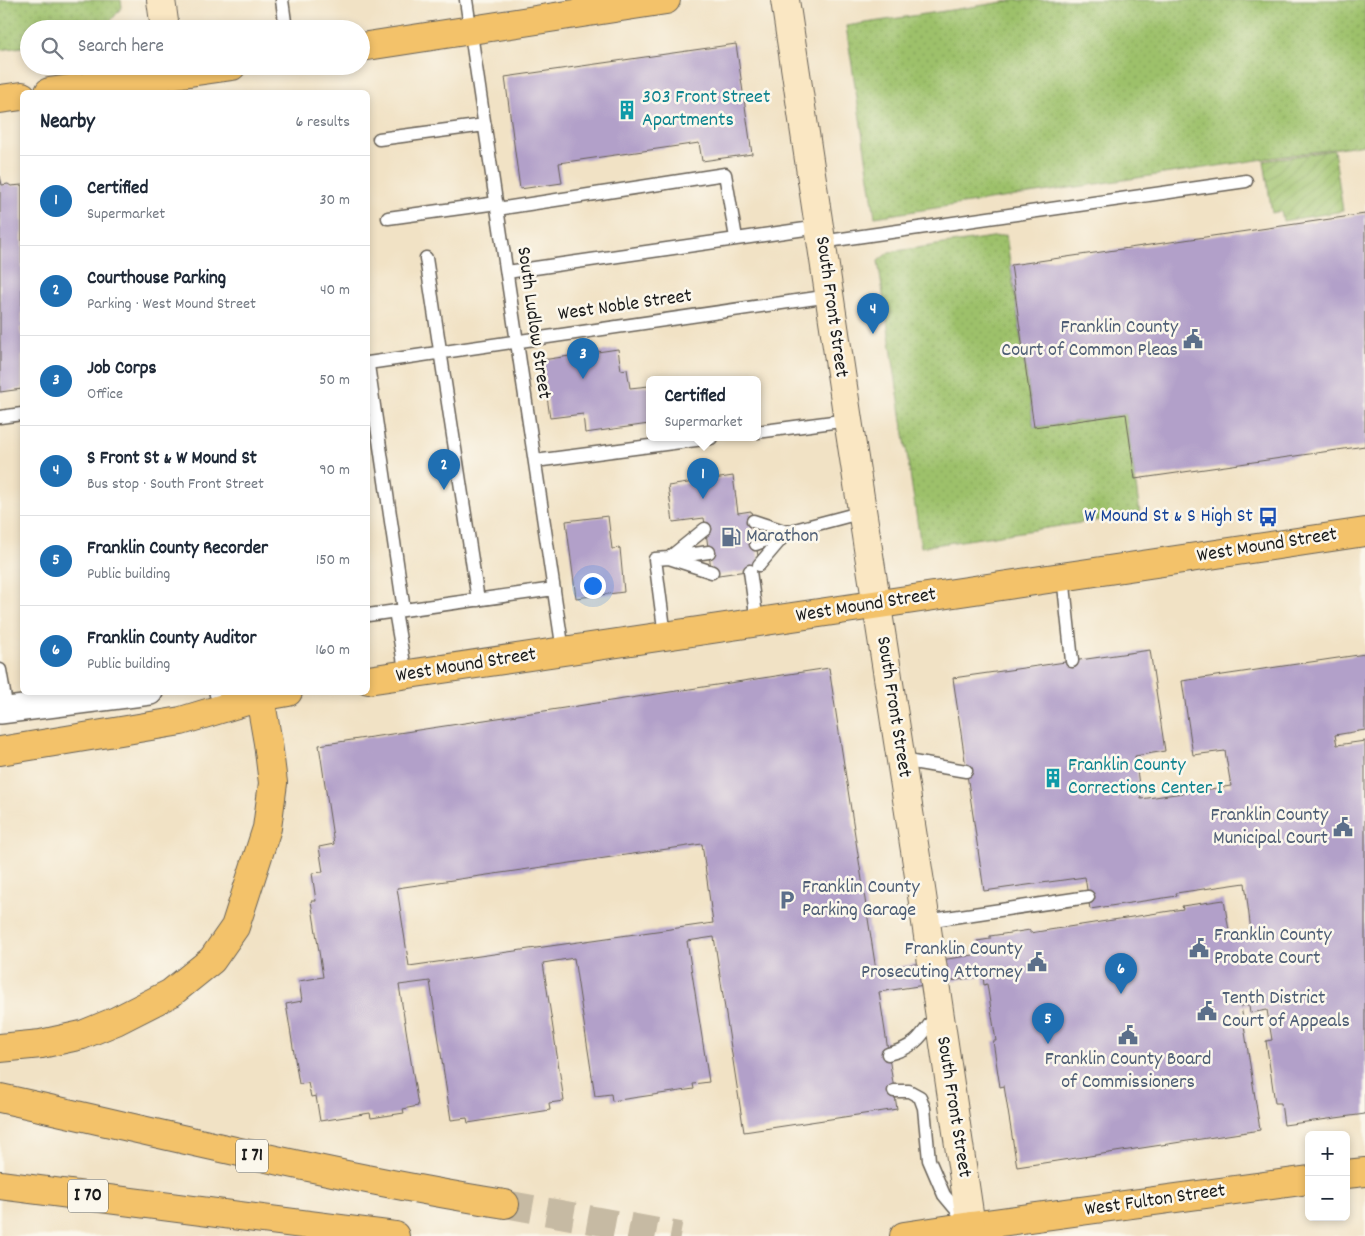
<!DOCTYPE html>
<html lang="en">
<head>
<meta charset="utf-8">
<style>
	body { margin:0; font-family:Dekko,sans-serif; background:#f6f6f7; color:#1f2937 }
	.controls { position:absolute; right:15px; bottom:15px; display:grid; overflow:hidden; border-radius:8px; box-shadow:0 2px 8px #0003 }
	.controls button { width:45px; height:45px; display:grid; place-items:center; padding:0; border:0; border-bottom:1px solid #e0e1e3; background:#fff; color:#1f2937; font:25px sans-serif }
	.you { position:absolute; left:592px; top:585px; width:18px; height:18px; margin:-12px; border:4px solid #fff; border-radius:50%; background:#1a73e8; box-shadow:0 0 0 8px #1a73e833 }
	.badge { display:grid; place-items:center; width:32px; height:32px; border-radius:50%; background:#1f6fb2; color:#fff; font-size:16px; font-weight:700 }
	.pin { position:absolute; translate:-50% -41px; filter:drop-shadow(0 1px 2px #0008) }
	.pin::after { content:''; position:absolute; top:26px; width:18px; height:15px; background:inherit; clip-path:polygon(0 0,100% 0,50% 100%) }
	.popup { position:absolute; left:646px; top:376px; width:115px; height:65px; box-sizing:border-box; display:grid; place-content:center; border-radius:8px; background:#fff; filter:drop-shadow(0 1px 4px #0005); font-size:16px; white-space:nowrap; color:#747a83 }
	.popup b { font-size:19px; color:#1f2937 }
	.popup::after { content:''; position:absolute; left:50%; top:100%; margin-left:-10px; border:10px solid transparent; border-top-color:#fff }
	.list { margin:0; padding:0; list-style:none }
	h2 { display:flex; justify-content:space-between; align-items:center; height:65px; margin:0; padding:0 20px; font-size:21px }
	h2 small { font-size:16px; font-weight:400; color:#747a83 }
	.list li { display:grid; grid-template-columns:32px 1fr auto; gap:15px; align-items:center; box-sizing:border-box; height:90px; padding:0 20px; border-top:1px solid #e0e1e3 }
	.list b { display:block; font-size:19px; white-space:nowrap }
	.list p { margin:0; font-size:16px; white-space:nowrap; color:#747a83 }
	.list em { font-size:16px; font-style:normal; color:#747a83 }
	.icon { flex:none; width:28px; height:28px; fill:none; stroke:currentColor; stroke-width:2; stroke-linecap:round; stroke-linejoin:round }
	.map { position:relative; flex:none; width:1365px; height:1236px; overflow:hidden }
	.search { position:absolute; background:#fff; box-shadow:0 2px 8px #0003; left:20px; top:20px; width:350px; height:55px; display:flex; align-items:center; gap:12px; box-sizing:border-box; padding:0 18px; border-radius:28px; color:#747a83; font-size:19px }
	.panel { position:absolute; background:#fff; box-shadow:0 2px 8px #0003; left:20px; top:90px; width:350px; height:605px; border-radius:8px }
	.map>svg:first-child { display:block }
	.grass { fill:url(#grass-dots); stroke:#5c6e44 }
	.garden { fill:url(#garden-furrows); stroke:#5c6e44 }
	.building { fill:#b2a0c9; fill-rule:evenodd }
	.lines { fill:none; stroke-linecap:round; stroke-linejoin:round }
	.highway-tunnel { stroke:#c6baa3; stroke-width:28; stroke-dasharray:28 14; stroke-linecap:butt }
	.lane-casing { stroke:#676157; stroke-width:15 }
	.street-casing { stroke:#676157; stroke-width:28 }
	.secondary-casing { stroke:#676157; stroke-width:30 }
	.primary-casing { stroke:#676157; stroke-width:30 }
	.highway-casing { stroke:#676157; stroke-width:30 }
	.lane { stroke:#fff; stroke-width:12 }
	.street { stroke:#fff; stroke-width:25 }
	.secondary { stroke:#fae7c3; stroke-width:28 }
	.primary { stroke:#f3c26a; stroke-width:28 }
	.highway { stroke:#f3c26a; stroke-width:28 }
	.labels { text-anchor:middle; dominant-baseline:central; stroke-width:5; stroke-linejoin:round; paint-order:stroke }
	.shield { fill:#fbf7ec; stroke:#5f5e5a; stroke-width:1 }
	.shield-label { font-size:19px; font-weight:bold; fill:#1c1c1c }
	.culture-label { font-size:20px; fill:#0d838f; stroke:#fbf7ec; text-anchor:start }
	.street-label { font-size:20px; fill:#1c1c1c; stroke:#fbf7ec }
	.service-label { font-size:20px; fill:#4e5e75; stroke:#fbf7ec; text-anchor:start }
	.transit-label { font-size:20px; fill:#164399; stroke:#fbf7ec; text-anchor:end }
</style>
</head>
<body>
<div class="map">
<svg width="1365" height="1236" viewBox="0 0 1365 1236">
	<defs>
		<pattern id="grass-dots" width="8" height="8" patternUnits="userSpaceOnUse" patternTransform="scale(1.25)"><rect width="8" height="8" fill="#9dc16b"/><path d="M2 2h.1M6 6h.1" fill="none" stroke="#87a55c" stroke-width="1.8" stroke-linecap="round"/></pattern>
		<pattern id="garden-furrows" width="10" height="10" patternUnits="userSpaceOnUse" patternTransform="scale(1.25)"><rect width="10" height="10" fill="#9dc16b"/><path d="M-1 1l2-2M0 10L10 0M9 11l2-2" fill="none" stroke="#87a55c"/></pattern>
	</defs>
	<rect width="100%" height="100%" fill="#fbf7ec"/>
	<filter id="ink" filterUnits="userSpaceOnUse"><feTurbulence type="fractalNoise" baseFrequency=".02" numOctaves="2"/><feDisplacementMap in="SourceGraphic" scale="10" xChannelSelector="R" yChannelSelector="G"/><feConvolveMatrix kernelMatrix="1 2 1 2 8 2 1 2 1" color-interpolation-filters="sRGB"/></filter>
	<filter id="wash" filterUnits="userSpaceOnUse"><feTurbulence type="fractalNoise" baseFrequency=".0096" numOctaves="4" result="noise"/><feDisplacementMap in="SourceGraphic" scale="20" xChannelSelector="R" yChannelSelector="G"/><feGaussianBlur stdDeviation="1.12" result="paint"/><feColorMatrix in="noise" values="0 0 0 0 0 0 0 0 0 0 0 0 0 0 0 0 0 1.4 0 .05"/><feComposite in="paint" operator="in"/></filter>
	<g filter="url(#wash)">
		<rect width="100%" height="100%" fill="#f1e2c5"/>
		<path class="grass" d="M0 0H121L122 7 104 29H29V46L0 50Z
			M1017 0H1365V144L875 217 846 26Z
			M1006 235 1034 427 1126 414 1140 514 921 547 878 261 889 252Z"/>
		<path class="garden" d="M1334 150 1343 211 1283 221 1281 211 1272 213 1264 161Z"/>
		<g id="blocks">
			<path class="building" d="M736 44 752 154 702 161 699 143 559 163 562 183 520 189 505 77Z
				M0 176 2 185 8 184 11 186 22 185V329L20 327 21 335 22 336V389L0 392Z
				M1365 214V446L1135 479 1126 414 1034 427 1011 265Z
				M618 349 621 370 627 369 630 388 649 386V424L585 433 583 414 550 418 542 360Z
				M733 476 738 513 751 511 760 569 712 576 704 518 673 522 668 486Z
				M608 516 612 549 620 548 624 592 576 598 566 521Z
				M1150 650 1165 751 1135 756 1141 799 1231 786 1225 751 1193 755 1182 681 1365 654V730L1335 735 1337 745 1365 741V1114L1284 1125 1281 1103H1275L1266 1041 1272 1040 1267 1010 1250 1013 1249 1005 1241 1006 1260 1130 1017 1167 1004 1086 1000 1087 993 1041H996L987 984 984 985 983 976 879 992 897 1109 744 1132 714 937 687 941 709 1082 693 1084 694 1089 612 1101 611 1094 595 1096 574 958 543 963 564 1101 549 1103 550 1110 468 1123 467 1118 451 1120 430 981 399 985 418 1106 403 1109 404 1113 371 1118 370 1113 320 1121 316 1096 311 1097 308 1083 299 1084 286 1004 302 1001 299 981 323 977 311 901H316L312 873 323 872 319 847 334 844 319 745 829 668 876 970 980 954 977 941 990 939V936L1030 930V933L1183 909 1182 906 1224 900 1230 937 1238 935V933L1251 931 1245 883 1176 893 1177 896 1090 909 1085 877 984 891 953 678ZM702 844 713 923 409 966 397 888Z"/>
		</g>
	</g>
	<g filter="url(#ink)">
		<use href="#blocks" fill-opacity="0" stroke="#676157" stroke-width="1"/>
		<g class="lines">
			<path class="highway-tunnel" d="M505 1204 680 1236"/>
			<defs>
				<path id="lane" d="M282 0 286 29
					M466 0 563 651
					M379 139 485 125
					M497 209 725 174 736 238
					M388 218 497 203
					M821 242 1246 181
					M426 258 478 600
					M507 272 819 227
					M368 363 830 296
					M368 365 404 610
					M0 417 22 414
					M757 432 848 420
					M535 461 711 438
					M753 521 787 532 863 512
					M756 544 784 533
					M672 557 709 552
					M669 558 712 572
					M759 565 787 532
					M750 571 757 622
					M1063 576 1072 661
					M395 611 406 675
					M368 615 554 589
					M665 636 655 559 669 558 705 529
					M0 670 7 710
					M901 760 966 771
					M926 921 1088 897
					M888 1054C917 1047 921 1036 937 1014
					M894 1091H909L920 1097 924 1108 929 1160 944 1195 964 1219"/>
				<path id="street" d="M222 692 260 697
					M0 711 150 692"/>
				<path id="secondary" d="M161 0 165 29
					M785 0 848 420 921 889 971 1226"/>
				<path id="primary" d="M361 47 666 0
					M49 92 232 66
					M0 99 22 96
					M368 680 1365 532
					M260 697 288 692
					M1346 1174 1365 1172
					M971 1226 1309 1180"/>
				<path id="highway" d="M0 751 181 721 260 697 268 743 273 783 267 828 235 927 212 960 171 993 116 1021 82 1035 41 1044 0 1048
					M0 1098C168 1135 335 1177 505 1204
					M0 1185 395 1236
					M904 1236 971 1226"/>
			</defs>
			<use href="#lane" class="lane-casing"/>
			<use href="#street" class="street-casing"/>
			<use href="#secondary" class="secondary-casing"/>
			<use href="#primary" class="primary-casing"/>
			<use href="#highway" class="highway-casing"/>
			<use href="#lane" class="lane"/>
			<use href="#street" class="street"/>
			<use href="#secondary" class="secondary"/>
			<use href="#primary" class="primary"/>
			<use href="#highway" class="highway"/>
		</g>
	</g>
	<defs>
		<symbol id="building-bare" viewBox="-9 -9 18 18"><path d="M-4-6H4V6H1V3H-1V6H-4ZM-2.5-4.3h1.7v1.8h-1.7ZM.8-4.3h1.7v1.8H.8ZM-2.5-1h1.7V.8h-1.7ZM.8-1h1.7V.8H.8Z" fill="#0f9aa8" stroke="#fbf7ec" stroke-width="2.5" paint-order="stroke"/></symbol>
		<symbol id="civic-bare" viewBox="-9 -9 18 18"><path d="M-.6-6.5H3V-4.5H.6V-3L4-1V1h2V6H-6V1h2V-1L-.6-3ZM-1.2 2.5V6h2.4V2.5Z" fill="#5c6f8a" stroke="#fbf7ec" stroke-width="2.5" paint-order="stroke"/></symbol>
		<symbol id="bus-bare" viewBox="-9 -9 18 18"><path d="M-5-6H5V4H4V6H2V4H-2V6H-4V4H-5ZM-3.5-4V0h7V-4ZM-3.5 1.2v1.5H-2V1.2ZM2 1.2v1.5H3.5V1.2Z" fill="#1a4fb4" stroke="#fbf7ec" stroke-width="2.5" paint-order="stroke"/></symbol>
		<symbol id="fuel-bare" viewBox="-9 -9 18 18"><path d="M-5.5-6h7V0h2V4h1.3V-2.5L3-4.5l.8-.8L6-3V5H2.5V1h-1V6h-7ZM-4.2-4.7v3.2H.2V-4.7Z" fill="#5c6f8a" stroke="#fbf7ec" stroke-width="2.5" paint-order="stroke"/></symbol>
		<symbol id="parking-bare" viewBox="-9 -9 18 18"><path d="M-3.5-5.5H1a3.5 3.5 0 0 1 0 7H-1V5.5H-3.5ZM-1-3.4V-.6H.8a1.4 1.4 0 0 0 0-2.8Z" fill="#5c6f8a" stroke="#fbf7ec" stroke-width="2.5" paint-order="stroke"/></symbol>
	</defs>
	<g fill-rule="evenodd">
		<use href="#building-bare" x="613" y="96" width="28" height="28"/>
		<use href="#civic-bare" x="1179" y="325" width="28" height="28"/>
		<use href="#bus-bare" x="1254" y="503" width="28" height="28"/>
		<use href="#fuel-bare" x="717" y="523" width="28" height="28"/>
		<use href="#building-bare" x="1039" y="764" width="28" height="28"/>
		<use href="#civic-bare" x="1329" y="813" width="28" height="28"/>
		<use href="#parking-bare" x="773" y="886" width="28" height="28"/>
		<use href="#civic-bare" x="1185" y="934" width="28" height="28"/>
		<use href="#civic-bare" x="1023" y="948" width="28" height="28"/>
		<use href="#civic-bare" x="1193" y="997" width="28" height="28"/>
		<use href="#civic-bare" x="1114" y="1021" width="28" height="28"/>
	</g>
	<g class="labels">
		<g class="shield">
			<rect x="236" y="1139.5" width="32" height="33" rx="4"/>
			<rect x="68" y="1179.5" width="40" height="33" rx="4"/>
		</g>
		<g class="shield-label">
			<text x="252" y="1156">I 71</text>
			<text x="88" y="1196">I 70</text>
		</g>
		<g class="culture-label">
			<text x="642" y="98">303 Front Street<tspan x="642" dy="23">Apartments</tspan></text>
			<text x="1068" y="766">Franklin County<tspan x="1068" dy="23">Corrections Center I</tspan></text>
		</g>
		<g class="street-label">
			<text transform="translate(625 306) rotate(-8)">West Noble Street</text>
			<text transform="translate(831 307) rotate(82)">South Front Street</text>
			<text transform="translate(533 323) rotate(82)">South Ludlow Street</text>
			<text transform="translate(1267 546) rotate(-9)">West Mound Street</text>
			<text transform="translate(866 606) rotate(-9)">West Mound Street</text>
			<text transform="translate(466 666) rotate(-9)">West Mound Street</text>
			<text transform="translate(893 707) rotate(81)">South Front Street</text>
			<text transform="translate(953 1107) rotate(81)">South Front Street</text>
			<text transform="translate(1155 1201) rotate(-8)">West Fulton Street</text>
		</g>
		<g class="service-label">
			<text x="1178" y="328" text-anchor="end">Franklin County<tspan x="1178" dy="23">Court of Common Pleas</tspan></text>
			<text x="746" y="537">Marathon</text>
			<text x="1328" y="816" text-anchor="end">Franklin County<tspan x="1328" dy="23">Municipal Court</tspan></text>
			<text x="802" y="888">Franklin County<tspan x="802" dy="23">Parking Garage</tspan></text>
			<text x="1214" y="936">Franklin County<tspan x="1214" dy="23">Probate Court</tspan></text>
			<text x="1022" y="950" text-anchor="end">Franklin County<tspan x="1022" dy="23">Prosecuting Attorney</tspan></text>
			<text x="1222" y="999">Tenth District<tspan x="1222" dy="23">Court of Appeals</tspan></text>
			<text x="1128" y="1060" text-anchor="middle">Franklin County Board<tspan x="1128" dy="23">of Commissioners</tspan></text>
		</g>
		<g class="transit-label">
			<text x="1253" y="517">W Mound St &amp; S High St</text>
		</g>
	</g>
</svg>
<div class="controls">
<button>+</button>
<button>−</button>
</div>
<div class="you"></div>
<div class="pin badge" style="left:703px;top:499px">1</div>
<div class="popup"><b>Certified</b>Supermarket</div>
<div class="pin badge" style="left:444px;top:490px">2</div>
<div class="pin badge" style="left:583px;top:379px">3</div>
<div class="pin badge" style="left:873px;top:334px">4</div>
<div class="pin badge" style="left:1048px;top:1044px">5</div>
<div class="pin badge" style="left:1121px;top:994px">6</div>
<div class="search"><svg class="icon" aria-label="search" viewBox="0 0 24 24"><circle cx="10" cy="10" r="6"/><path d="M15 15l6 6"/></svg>Search here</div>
<section class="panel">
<h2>Nearby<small>6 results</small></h2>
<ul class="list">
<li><span class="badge">1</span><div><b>Certified</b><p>Supermarket</p></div><em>30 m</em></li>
<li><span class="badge">2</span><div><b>Courthouse Parking</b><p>Parking · West Mound Street</p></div><em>40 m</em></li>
<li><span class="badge">3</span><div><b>Job Corps</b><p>Office</p></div><em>50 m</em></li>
<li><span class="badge">4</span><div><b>S Front St &amp; W Mound St</b><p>Bus stop · South Front Street</p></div><em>90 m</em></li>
<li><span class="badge">5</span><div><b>Franklin County Recorder</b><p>Public building</p></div><em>150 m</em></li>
<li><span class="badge">6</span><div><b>Franklin County Auditor</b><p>Public building</p></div><em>160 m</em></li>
</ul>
</section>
</div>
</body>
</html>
